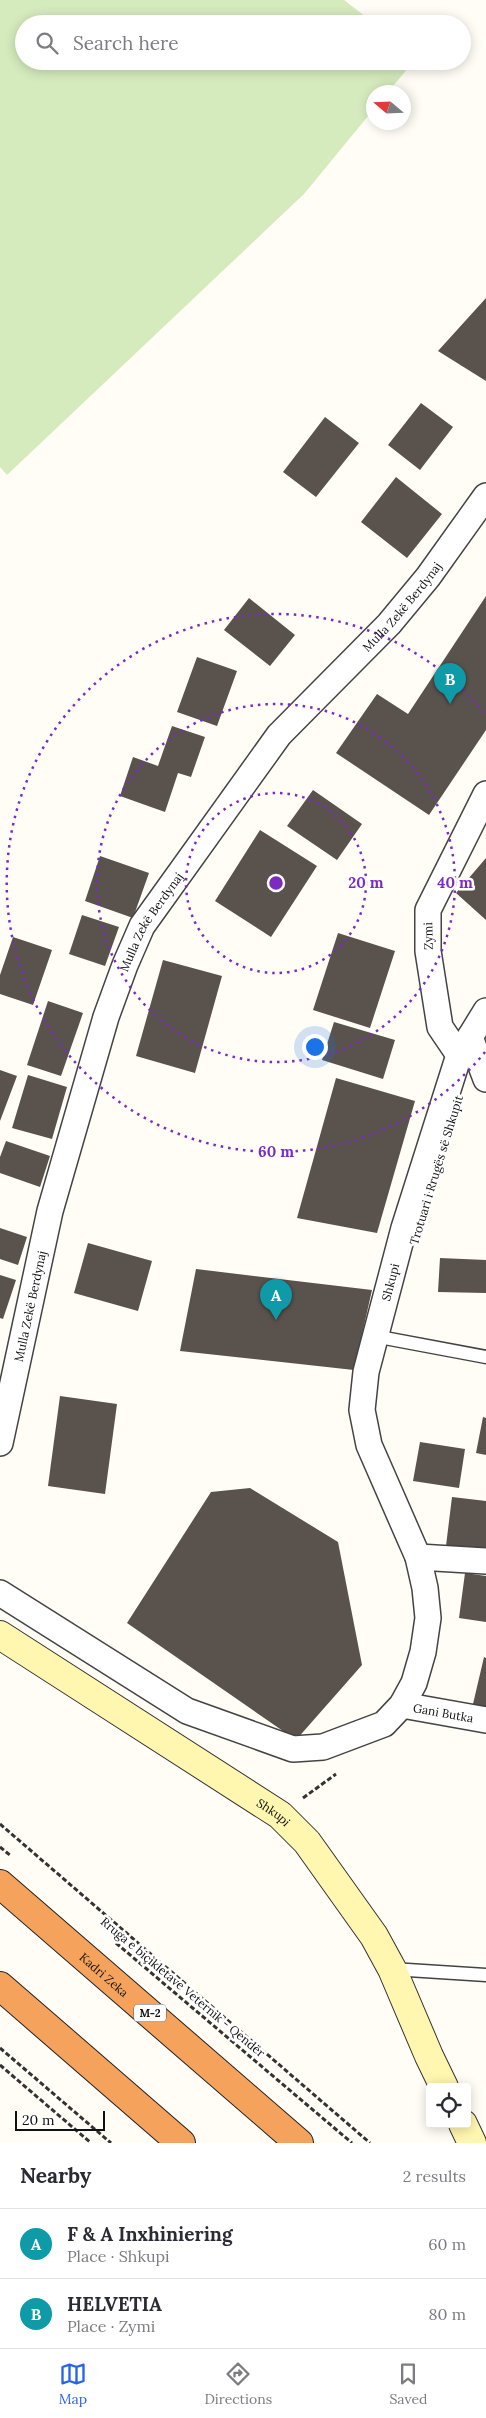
<!DOCTYPE html>
<html lang="en">
<head>
<meta charset="utf-8">
<style>
	body { margin:0; font-family:Lora,serif; background:#f2f2f3; color:#2b2b33 }
	.controls { position:absolute; right:15px; bottom:15px; display:grid; overflow:hidden; border-radius:5px; box-shadow:0 2px 12px #0003 }
	.controls button { width:45px; height:45px; display:grid; place-items:center; padding:0; border:0; border-bottom:1px solid #e1e1e2; background:#fff; color:#2b2b33; font:25px sans-serif }
	.compass { position:absolute; left:366px; top:85px; width:45px; height:45px; border-radius:50%; background:#fff; box-shadow:0 2px 12px #0003; rotate:289deg }
	.scale { position:absolute; left:15px; bottom:12px; width:90px; box-sizing:border-box; padding-left:5px; border:2px solid #111; border-top:0; font-size:14px; line-height:18px; white-space:nowrap; color:#111; -webkit-text-stroke:4px #fff; paint-order:stroke }
	.you { position:absolute; left:314px; top:1046px; width:18px; height:18px; margin:-12px; border:4px solid #fff; border-radius:50%; background:#1a73e8; box-shadow:0 0 0 8px #1a73e833 }
	.badge { display:grid; place-items:center; width:32px; height:32px; border-radius:50%; background:#2563eb; color:#fff; font-size:16px; font-weight:700 }
	.pin { position:absolute; translate:-50% -41px; filter:drop-shadow(0 1px 2px #0008) }
	.pin::after { content:''; position:absolute; top:26px; width:18px; height:15px; background:inherit; clip-path:polygon(0 0,100% 0,50% 100%) }
	.list { margin:0; padding:0; list-style:none }
	h2 { display:flex; justify-content:space-between; align-items:center; height:65px; margin:0; padding:0 20px; font-size:21px }
	h2 small { font-size:16px; font-weight:400; color:#7c7c81 }
	.list li { display:grid; grid-template-columns:32px 1fr auto; gap:15px; align-items:center; box-sizing:border-box; height:70px; padding:0 20px; border-top:1px solid #e1e1e2 }
	.list b { display:block; font-size:19px; white-space:nowrap }
	.list p { margin:0; font-size:16px; white-space:nowrap; color:#7c7c81 }
	.list em { font-size:16px; font-style:normal; color:#7c7c81 }
	.icon { flex:none; width:28px; height:28px; fill:none; stroke:currentColor; stroke-width:2; stroke-linecap:round; stroke-linejoin:round }
	.map { position:relative; flex:none; width:486px; height:2143px; overflow:hidden }
	.search { position:absolute; background:#fff; box-shadow:0 2px 12px #0003; left:15px; right:15px; top:15px; height:55px; display:flex; align-items:center; gap:12px; box-sizing:border-box; padding:0 18px; border-radius:28px; color:#7c7c81; font-size:19px }
	.sheet { height:205px; background:#fff }
	nav { display:flex; justify-content:space-around; align-items:center; box-sizing:border-box; height:70px; border-top:1px solid #e1e1e2; background:#fff; font-size:14px; color:#7c7c81 }
	nav a { display:grid; justify-items:center; gap:2px }
	nav .on { color:#2563eb }
	.map>svg:first-child { display:block }
	.green { fill:#d5ebbd }
	.building { fill:#5a524d }
	.lines { fill:none; stroke-linecap:round; stroke-linejoin:round }
	.lane-casing { stroke:#444; stroke-width:15 }
	.street-casing { stroke:#444; stroke-width:28 }
	.secondary-casing { stroke:#333; stroke-width:30 }
	.highway-casing { stroke:#222; stroke-width:30 }
	.path { stroke:#333; stroke-width:3; stroke-dasharray:5 2.5; stroke-linecap:butt }
	.lane { stroke:#fff; stroke-width:12 }
	.street { stroke:#fff; stroke-width:25 }
	.secondary { stroke:#fff6b0; stroke-width:28 }
	.highway { stroke:#f5a25d; stroke-width:28 }
	.ring { fill:none; stroke:#7b2cbf; stroke-width:2.5; stroke-dasharray:2.5 5 }
	.labels { text-anchor:middle; dominant-baseline:central; stroke-width:5; stroke-linejoin:round; paint-order:stroke }
	.shield { fill:#fff; stroke:#585858; stroke-width:1 }
	.shield-label { font-size:11px; font-weight:bold; fill:#111 }
	.street-label { font-size:12px; fill:#111; stroke:#fff }
	.centre { fill:#7b2cbf; stroke:#fff; stroke-width:2.5 }
	.ring-label { font-size:15px; text-anchor:middle; font-weight:bold; fill:#7b2cbf; stroke:#fff; stroke-width:5; stroke-linejoin:round; paint-order:stroke }
</style>
</head>
<body>
<div class="map">
<svg width="486" height="2143" viewBox="0 0 486 2143">
	<rect width="100%" height="100%" fill="#fffdf5"/>
	<path class="green" d="M0 0H344L375 24H24V61H414L388 92H374L373 110 304 194 7 475 0 467Z"/>
	<path class="building" d="M486 298V381L438 351Z
		M421 403 453 427 420 470 388 445Z
		M325 417 359 443 316 497 283 472Z
		M396 477 442 514 407 558 361 522Z
		M486 596V730L429 815 336 753 377 694 408 714Z
		M249 598 295 635 270 666 224 630Z
		M197 657 237 671 217 726 177 712Z
		M172 726 205 737 191 777 178 773 165 812 120 796 133 757 158 766Z
		M313 790 362 824 337 860 287 826Z
		M260 830 317 866 271 937 215 901Z
		M100 856 149 873 133 918 85 901Z
		M486 858V920L456 893Z
		M82 915 119 927 105 966 69 954Z
		M338 933 395 951 370 1028 313 1010Z
		M13 937 52 950 33 1005 0 994V975Z
		M163 960 222 976 195 1073 136 1056Z
		M48 1001 83 1013 61 1076 27 1065Z
		M334 1022 395 1040 383 1079 322 1060Z
		M0 1070 17 1076 0 1121Z
		M28 1075 67 1087 52 1139 12 1128Z
		M336 1078 415 1101 377 1233 297 1218Z
		M6 1141 50 1156 40 1187 0 1173V1157Z
		M0 1228 27 1237 18 1265 0 1259Z
		M88 1243 152 1261 138 1311 74 1293Z
		M440 1258 486 1260V1293L438 1292Z
		M196 1269 372 1290 354 1370 180 1351Z
		M0 1275 16 1280 3 1319 0 1318Z
		M60 1396 117 1404 105 1494 48 1486Z
		M483 1417 486 1418V1455L476 1453Z
		M420 1442 465 1449 459 1488 413 1481Z
		M250 1488 338 1542 362 1665 296 1740 127 1623 211 1492Z
		M452 1497 486 1501V1551L446 1546Z
		M465 1573 486 1576V1622L459 1618Z
		M484 1657 486 1658V1708L473 1704Z"/>
	<g class="lines">
		<defs>
			<path id="lane" d="M374 1336 486 1357
				M392 1969 486 1975"/>
			<g id="street">
				<path d="M470 1037 486 1079"/>
				<path d="M459 1055 440 1027 428 951V910L486 794"/>
				<path id="s1" d="M0 1443 50 1211 106 1017 125 965 142 926 279 735 389 624 428 577 486 496"/>
				<path d="M418 1557 486 1561"/>
				<path id="s2" d="M0 1593 187 1711 293 1749 323 1747 384 1724 402 1705 414 1683 423 1652 428 1618 425 1588 418 1557 369 1445 362 1410 366 1372 404 1228 459 1055 486 1011"/>
				<path id="s3" d="M402 1705 486 1720"/>
			</g>
			<g id="secondary">
				<path id="s4" d="M0 1635 280 1815 307 1842 374 1936 392 1969 429 2056 444 2087"/>
				<path d="M463 2124 472 2143"/>
			</g>
			<g id="highway">
				<path id="s5" d="M0 1884 299 2143"/>
				<path d="M0 1986 181 2143"/>
			</g>
		</defs>
		<use href="#lane" class="lane-casing"/>
		<use href="#street" class="street-casing"/>
		<use href="#secondary" class="secondary-casing"/>
		<use href="#highway" class="highway-casing"/>
		<path class="path" d="M303 1798 336 1774
			M0 1824 370 2143
			M0 1847 11 1856
			M116 1943 352 2143
			M0 2048 111 2143
			M0 2065 91 2143"/>
		<use href="#lane" class="lane"/>
		<use href="#street" class="street"/>
		<use href="#secondary" class="secondary"/>
		<use href="#highway" class="highway"/>
	</g>
	<g class="ring">
		<circle cx="276" cy="883" r="90"/>
		<circle cx="276" cy="883" r="179"/>
		<path d="M485 1052A269 269 0 1 1 485 714"/>
	</g>
	<g class="labels">
		<rect class="shield" x="134" y="2004.5" width="32" height="17" rx="4"/>
		<g class="shield-label">
			<text x="150" y="2013">M-2</text>
		</g>
		<g class="street-label">
			<text stroke="none"><textPath href="#s1" startOffset="950">Mulla Zekë Berdynaj</textPath></text>
			<text stroke="none"><textPath href="#s1" startOffset="545">Mulla Zekë Berdynaj</textPath></text>
			<text transform="translate(428 936) rotate(-91)">Zymi</text>
			<text transform="translate(436 1170) rotate(-73)">Trotuari i Rrugës së Shkupit</text>
			<text stroke="none"><textPath href="#s2" startOffset="898">Shkupi</textPath></text>
			<text stroke="none"><textPath href="#s1" startOffset="140">Mulla Zekë Berdynaj</textPath></text>
			<text stroke="none"><textPath href="#s3" startOffset="42">Gani Butka</textPath></text>
			<text stroke="none"><textPath href="#s4" startOffset="326">Shkupi</textPath></text>
			<text stroke="none"><textPath href="#s5" startOffset="138">Kadri Zeka</textPath></text>
			<text transform="translate(183 1987) rotate(40)">Rruga e biçikletave Veternik - Qendër</text>
		</g>
	</g>
	<circle cx="276" cy="883" r="8" class="centre"/>
	<g class="ring-label">
		<text x="366" y="888">20 m</text>
		<text x="455" y="888">40 m</text>
		<text x="276" y="1157">60 m</text>
	</g>
</svg>
<div class="controls">
<button><svg class="icon" aria-label="locate" viewBox="0 0 24 24"><circle cx="12" cy="12" r="6"/><path d="M12 2v4M12 18v4M2 12h4M18 12h4"/></svg></button>
</div>
<svg class="compass" viewBox="-18 -18 36 36"><path d="M0-13l5 13h-10z" fill="#e53935"/><path d="M0 13l5-13h-10z" fill="#7c7c81"/></svg>
<div class="scale">20 m</div>
<div class="you"></div>
<div class="pin badge" style="left:276px;top:1320px;background:#0f9aa8">A</div>
<div class="pin badge" style="left:450px;top:704px;background:#0f9aa8">B</div>
<div class="search"><svg class="icon" aria-label="search" viewBox="0 0 24 24"><circle cx="10" cy="10" r="6"/><path d="M15 15l6 6"/></svg>Search here</div>
</div>
<section class="sheet">
<h2>Nearby<small>2 results</small></h2>
<ul class="list">
<li><span class="badge" style="background:#0f9aa8">A</span><div><b>F &amp; A Inxhiniering</b><p>Place · Shkupi</p></div><em>60 m</em></li>
<li><span class="badge" style="background:#0f9aa8">B</span><div><b>HELVETIA</b><p>Place · Zymi</p></div><em>80 m</em></li>
</ul>
</section>
<nav>
<a class="on"><svg class="icon" aria-label="map" viewBox="0 0 24 24"><path d="M3 6l6-2 6 2 6-2v14l-6 2-6-2-6 2zM9 4v14M15 6v14"/></svg>Map</a>
<a><svg class="icon" aria-label="directions" viewBox="0 0 24 24"><path d="M12 3l9 9-9 9-9-9zM9 14v-3h6M13 9l2 2-2 2"/></svg>Directions</a>
<a><svg class="icon" aria-label="saved" viewBox="0 0 24 24"><path d="M7 4h10v16l-5-4-5 4z"/></svg>Saved</a>
</nav>
</body>
</html>
